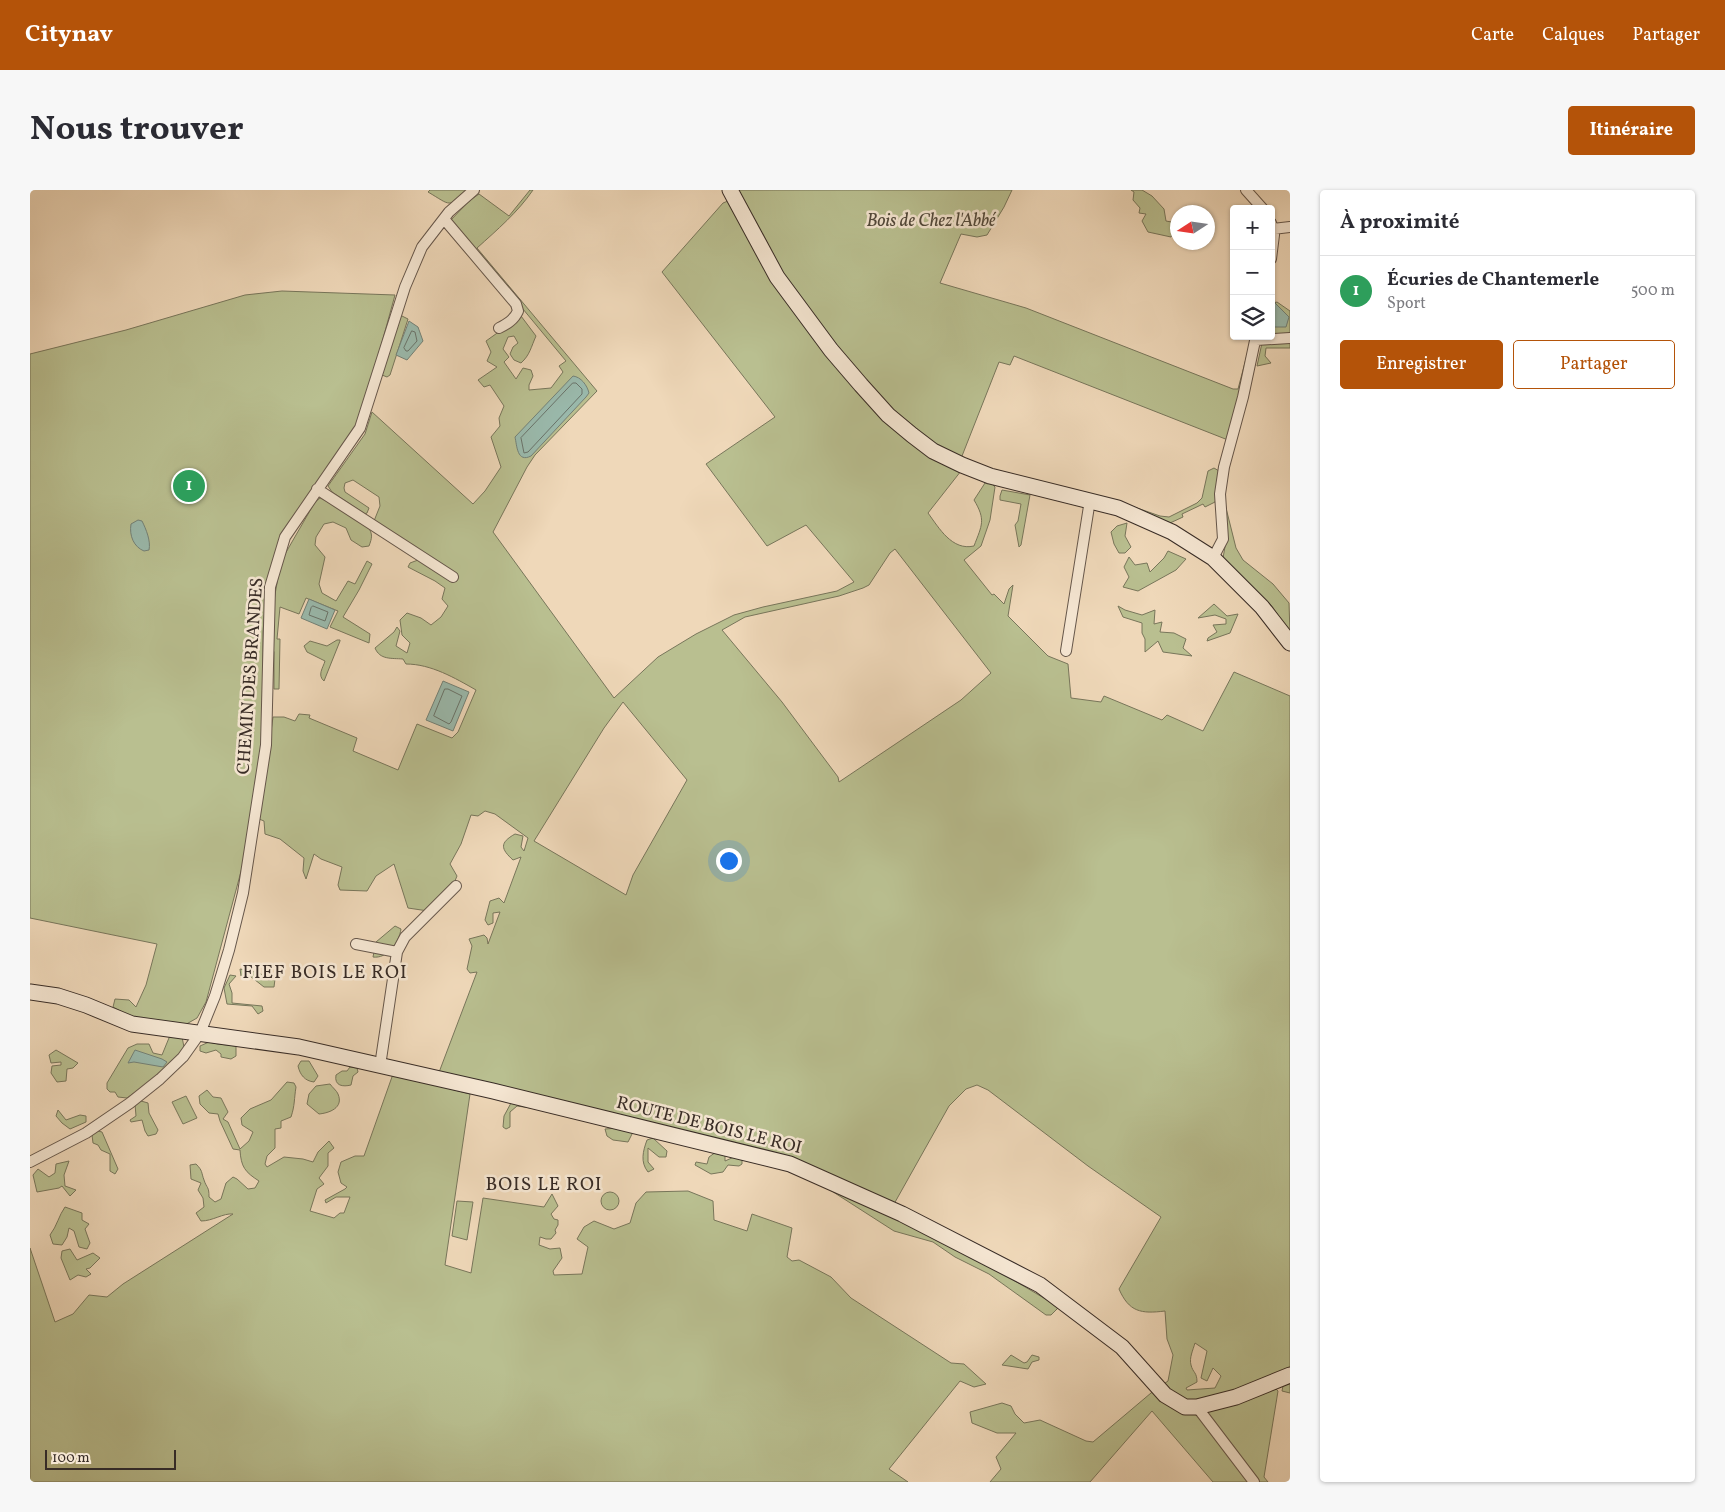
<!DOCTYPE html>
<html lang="fr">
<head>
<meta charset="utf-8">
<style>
	body { margin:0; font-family:Vollkorn,serif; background:#f7f7f7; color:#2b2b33 }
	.controls { position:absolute; right:15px; top:15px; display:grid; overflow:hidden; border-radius:5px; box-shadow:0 1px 4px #0004 }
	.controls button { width:45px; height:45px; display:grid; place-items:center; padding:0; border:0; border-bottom:1px solid #e1e1e2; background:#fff; color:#2b2b33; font:25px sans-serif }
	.compass { position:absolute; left:1140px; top:15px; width:45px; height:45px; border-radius:50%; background:#fff; box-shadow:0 1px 4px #0004; rotate:258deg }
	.scale { position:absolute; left:15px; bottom:12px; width:131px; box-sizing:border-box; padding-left:5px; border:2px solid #382c26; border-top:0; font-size:14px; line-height:18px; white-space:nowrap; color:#382c26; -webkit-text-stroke:4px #f5e6d2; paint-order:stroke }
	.you { position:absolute; left:698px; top:670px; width:18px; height:18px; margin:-12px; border:4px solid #fff; border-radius:50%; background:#1a73e8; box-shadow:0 0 0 8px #1a73e833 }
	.badge { display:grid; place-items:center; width:32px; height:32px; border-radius:50%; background:#b45309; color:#fff; font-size:16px; font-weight:700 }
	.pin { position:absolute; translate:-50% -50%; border:2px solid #fff; box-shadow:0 1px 5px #0006 }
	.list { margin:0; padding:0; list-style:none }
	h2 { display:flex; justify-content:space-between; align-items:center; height:65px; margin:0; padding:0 20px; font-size:21px }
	h2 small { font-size:16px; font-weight:400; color:#7c7c81 }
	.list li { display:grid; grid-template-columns:32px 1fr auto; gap:15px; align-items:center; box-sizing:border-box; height:70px; padding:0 20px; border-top:1px solid #e1e1e2 }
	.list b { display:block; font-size:19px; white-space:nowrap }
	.list p { margin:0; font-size:16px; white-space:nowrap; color:#7c7c81 }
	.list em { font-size:16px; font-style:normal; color:#7c7c81 }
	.actions { display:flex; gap:10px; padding:15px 20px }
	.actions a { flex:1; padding:11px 0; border:1px solid #b45309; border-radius:5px; text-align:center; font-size:18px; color:#b45309 }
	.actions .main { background:#b45309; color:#fff }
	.icon { flex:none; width:28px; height:28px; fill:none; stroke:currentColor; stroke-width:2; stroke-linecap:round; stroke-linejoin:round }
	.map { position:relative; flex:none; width:1260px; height:1292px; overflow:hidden; border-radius:5px }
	header { display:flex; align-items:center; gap:30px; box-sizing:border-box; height:70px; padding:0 25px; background:#b45309; color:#fff }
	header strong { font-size:24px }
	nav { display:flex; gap:28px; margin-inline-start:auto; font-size:18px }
	.intro { display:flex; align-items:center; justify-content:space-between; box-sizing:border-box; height:120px; padding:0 30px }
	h1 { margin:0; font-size:35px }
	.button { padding:12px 22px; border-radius:5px; background:#b45309; color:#fff; font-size:18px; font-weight:700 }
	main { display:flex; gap:30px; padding:0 30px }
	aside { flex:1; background:#fff; border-radius:5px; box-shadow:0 1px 4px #0004 }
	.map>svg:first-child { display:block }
	.green { fill:#b9bf90; stroke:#78765b; fill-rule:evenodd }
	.water { fill:#9abaad; stroke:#738177 }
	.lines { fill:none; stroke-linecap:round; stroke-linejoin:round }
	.shore { stroke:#69736a; stroke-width:1 }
	.street-casing { stroke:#66574b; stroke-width:12 }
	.secondary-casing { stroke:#382c26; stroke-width:17 }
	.street { stroke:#f5e6d2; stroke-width:10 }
	.secondary { stroke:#f5e6d2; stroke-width:15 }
	.labels { text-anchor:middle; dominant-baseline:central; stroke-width:5; stroke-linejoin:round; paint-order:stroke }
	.park-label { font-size:18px; font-style:italic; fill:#52493b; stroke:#f5e6d2 }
	.street-label { font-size:18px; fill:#382c26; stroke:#f5e6d2 }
	.neighbourhood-label { font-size:19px; letter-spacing:1px; fill:#382c26; stroke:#f5e6d2 }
</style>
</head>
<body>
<header>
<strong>Citynav</strong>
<nav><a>Carte</a><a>Calques</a><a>Partager</a></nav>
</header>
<div class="intro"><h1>Nous trouver</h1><a class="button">Itinéraire</a></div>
<main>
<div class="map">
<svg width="1260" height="1292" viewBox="0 0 1260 1292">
	<rect width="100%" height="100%" fill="#efd8b9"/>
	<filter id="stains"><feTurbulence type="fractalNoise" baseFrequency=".004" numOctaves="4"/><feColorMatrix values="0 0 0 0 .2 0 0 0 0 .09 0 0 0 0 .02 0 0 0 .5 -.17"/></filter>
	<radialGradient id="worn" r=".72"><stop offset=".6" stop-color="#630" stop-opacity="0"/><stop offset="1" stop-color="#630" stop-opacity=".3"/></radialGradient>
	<path class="green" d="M400 0H438C417 18 422 16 398 2Z
		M500 0H503C488 22 467 40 447 58L567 201 505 265 497 277 463 342 584 508 628 467 666 444 704 425 733 417 807 401 824 392 776 335 737 356 676 274 745 227 632 82 693 13 698 11 798 165 931 281 898 323C909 338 922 361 944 356 952 335 956 330 944 310L955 293 960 292 965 297 960 330 951 356 934 370 962 405 964 404 974 414 979 399 983 395 978 426 1018 466 1038 474 1041 508 1071 512 1074 506 1132 530 1137 525 1173 541 1204 482 1260 506V1203L1252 1201 1253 1196 1244 1197 1248 1201 1234 1287 1238 1292H1183L1122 1221 1060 1292H960L971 1279 966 1267 986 1243H967L942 1233 940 1222 972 1213 981 1216 985 1224 994 1233 1010 1230 1056 1251 1063 1252 1121 1203 1138 1191 1143 1165 1137 1149 1135 1121C1111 1124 1099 1122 1089 1099L1131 1027 1058 976 958 900 947 895 936 899 919 916 864 1014 809 992 508 914 501 918 487 916 480 922V937L476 939 473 937 474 926 481 913 408 885 447 782 440 783 437 779 442 756 439 749 454 745 457 748 458 754 470 722 463 723V733L458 735 455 730 460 711 469 708 474 713 491 667 483 670C471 659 469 653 485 644L493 646 491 657 494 661 498 648 465 624 455 621 448 626 441 625 431 654 420 674 427 686 422 698 398 721 378 718 364 674 346 686 337 701 310 700 308 695 312 677 291 669 284 664 276 689 273 681 274 668 250 649 235 644 234 631 229 629 243 527H254L265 531 269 524 280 525 279 528 327 548 323 561 368 580 387 534 422 548 428 542 446 500C425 488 401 474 376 474L373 469C361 468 350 470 345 458L364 442 367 437 370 441 366 456 377 463 380 453 372 445 370 430 377 423 391 428 401 435 411 427 418 416 412 409 415 398 405 391 378 377 380 373 388 370 344 331 350 316 349 307 323 290 315 293 314 298 315 302 339 318 337 323 335 324 302 302 298 296 335 244 342 222 443 314 455 301 471 277 461 247 470 236 469 228 474 216 460 195 454 197 448 190 467 177 457 171 461 162 456 151 470 141 476 128 483 123 491 126 506 146C501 157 500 165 491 173L484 170 480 164 483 157 488 153 484 146 478 147 473 159 479 167 474 172 486 189 493 178 501 180 503 186 499 195V200L521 198 533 182 529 176 536 171 420 31 439 11 449 4 479 26ZM865 359 961 483 931 510 809 592 808 587 752 512 692 440 715 427 809 406 833 398 839 395 860 363ZM593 512 657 590 603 685 596 705 504 651 574 538ZM1165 1153 1177 1161 1171 1188 1177 1191 1183 1178 1191 1186 1185 1198 1157 1200 1156 1198 1167 1192C1167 1182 1163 1183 1161 1175 1159 1168 1163 1160 1165 1153Z
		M705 0H982L974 17 957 45 947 47 931 44 910 93 996 118 1203 199H1208L1222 146 1198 250 984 166 980 175 969 172 932 266 935 269 910 259 839 199 754 90Z
		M1101 0H1112L1122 6 1134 19 1136 31 1147 33V39H1146L1141 47 1118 42 1112 31 1116 24 1109 23 1110 18 1103 10 1104 2Z
		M252 101 365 105 343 185 327 233 314 256 265 324 237 393 233 442V549L213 674 176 812 167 828 153 836C144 835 109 827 104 828L83 817 85 809 99 810 106 817 116 795 127 754 0 728V164L96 140 215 105Z
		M1247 112 1260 121V158H1236L1235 166 1241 173 1227 176 1232 153 1241 146 1242 140 1246 135 1241 129V114Z
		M370 125 378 129 360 185 357 187 352 185Z
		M1184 278 1189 281 1188 305 1185 312 1175 317 1173 314 1152 324 1153 327 1140 333 1087 311 1130 326 1139 327 1167 313 1172 308 1178 281Z
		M972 300 1000 305 991 355 989 357 985 335 988 331 991 314 970 310V306Z
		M290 308C297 311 334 331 338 337 343 344 342 348 339 356L332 357 321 350 316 338 303 332 294 334 286 347 285 355 295 367 289 394 292 403 306 411 318 391 325 394 337 371 342 374 329 400 313 427 340 444 339 453 300 437 308 421 276 408 269 424 250 417 247 449H250L249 499H244V462L241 455 244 410 251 371 285 312Z
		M1195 314 1206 358 1213 370 1243 394 1259 413 1260 444 1242 416 1193 368 1196 351Z
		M1097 333 1095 346 1101 357 1095 363H1089L1084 354 1081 342 1087 336Z
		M1138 361 1156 369 1146 380 1108 401 1093 397 1099 387 1094 377 1099 367 1105 375 1117 373 1120 382 1134 368Z
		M1184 414 1197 426 1208 424 1200 443 1177 451 1178 448 1187 442 1183 435 1196 434V429L1185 425 1168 428Z
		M1088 416 1095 420 1112 425 1125 420 1124 434 1132 432 1130 442 1144 443 1156 449 1153 458 1162 466 1133 462 1128 451 1115 462V449L1112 443V433L1093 427Z
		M307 450H310V451L294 491C287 485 293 478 295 471L277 462 274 456 280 451 297 456Z
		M365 736 371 739C369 753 357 769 343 767L346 752Z
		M210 779 230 783 238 790 245 789 244 797H234L220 786H211Z
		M200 785 206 786 199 794 202 803V813L232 816 233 821 228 824 222 816 197 814 194 798Z
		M141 843 152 847 154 857 152 861 124 889 97 908 88 907 85 902H80L77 899V893L98 858 107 854H119L123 863 132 865Z
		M179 852 188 854 206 856V866L201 869 191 867V864L186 860 176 863 170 861V856Z
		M26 860 48 873 43 878 37 879 36 891 27 892 21 883 22 876 31 875V872L21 873 19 865Z
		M271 871H279L288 886 284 892C275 891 270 885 268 876Z
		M320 877 327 878 328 882 323 886 321 895C313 897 304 896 306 885L312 881H317Z
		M363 884 440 904 415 1075 441 1083 453 1008 514 1017 522 1004 528 1016 521 1024 524 1029 528 1030V1035L525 1040 526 1043 521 1049H516L510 1047 509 1055 520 1059 530 1058 532 1068 523 1081 524 1085 552 1084 558 1057 547 1049 554 1037 564 1031 584 1039 600 1033 606 1013 616 1002 658 1001 683 1011 684 1030 717 1041 722 1024 762 1038 757 1067 762 1071 769 1070 801 1087 821 1108 921 1173 934 1174 956 1194 944 1197 930 1191 859 1279 878 1292H0V1058L25 1132 43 1124 59 1105 77 1107 93 1094 203 1024C193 1023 183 1031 171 1031L166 1023 174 1017 173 1008 168 1000 171 993 161 989 160 975 166 974C173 981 171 982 174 990 177 999 179 996 179 1007L185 1012 191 1009 196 993 203 987 207 989 218 999 225 998 229 991C215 982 211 977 210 960L203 959 190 931 188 924 179 923 170 914 169 906 177 900 183 907 191 908 198 922 193 929 198 932 210 959 219 951 223 942 212 935 211 928 220 919 241 910 257 892 264 893 266 897C264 909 265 915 261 927L251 931V938L245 939V958L237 966 235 974 237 977 254 967 273 969 283 972 288 962 299 951 304 958 298 963V976L289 988 294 994 287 999 280 1021 304 1028 310 1023H314L320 1007H306L296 1013 295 1010 315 999 317 997 311 993 308 982 311 972 325 966H334Z
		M300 894C302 897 307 901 308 904 314 918 299 923 289 924L277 914 279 904 286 896Z
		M156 906 167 928 153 934 142 912Z
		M111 911 118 913 119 923 128 940 126 944 118 946 115 941 112 930 101 932 100 930 106 926 105 914Z
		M28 920 36 930 50 925 56 926V932L40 939 32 933 26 926Z
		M588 938 603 942 598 952 583 950 577 946 575 939Z
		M68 941 72 942 88 979 85 984 80 981V964L71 960 68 955 63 953 62 945Z
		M623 948 637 961 636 967H629L618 958V972L624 979 618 982C610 972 613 961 617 950Z
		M686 962 695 964V971L704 967 712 969V974L709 976 698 975 693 982 681 984 665 975 666 972 677 974 679 967Z
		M39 971 34 985 35 996 46 1000 40 1006 32 996 29 998 7 1002 3 985 8 979 19 987 25 983 26 974Z
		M797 998 867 1029 980 1088 1029 1117 1021 1125H1016L959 1084 925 1067 903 1052 864 1041Z
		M571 1011a9 9 0 1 1 18 0a9 9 0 1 1-18 0Z
		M427 1011 443 1012 437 1050 422 1046Z
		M35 1017 52 1023V1030L59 1034 55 1039 60 1053 57 1059 49 1057 44 1041 39 1038 37 1047 32 1055 23 1054 20 1045C27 1036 29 1025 35 1017Z
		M40 1059 47 1070 63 1063 70 1068 60 1078 56 1079 61 1084 56 1087 48 1085 40 1090 31 1068 32 1061Z
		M981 1165 994 1173 997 1172 1002 1165 1009 1167V1170L1002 1172 998 1179 972 1175Z"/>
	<path class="water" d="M1244 106 1245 113 1259 127 1256 137H1245L1241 134V115Z
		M379 131 388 137 393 151 377 170 366 165Z
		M543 186C551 187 557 195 559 203L556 207 501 266C487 273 487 256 485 247Z
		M108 330 112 331C116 339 121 351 119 360L114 361C104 357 99 346 101 334Z
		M279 409 305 420 297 439 271 428Z
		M413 491 439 502 423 541 396 530Z
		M105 860 132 869 137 872 133 877 104 872 98 873Z"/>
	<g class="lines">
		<path class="shore" d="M382 141 385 142 387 151 378 161H376L374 158Z
			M543 193H546L552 199V204L498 262 494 263 491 248Z
			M283 416 298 422 295 431 279 425 281 418Z
			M415 499H418L432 506 421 532 419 534 404 526Z"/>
		<defs>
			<path id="street" d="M1216 0 1233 19
				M414 29 486 114 488 121C484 130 477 134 469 138
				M1241 33 1244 45 1241 69
				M1243 39 1260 37
				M1226 150 1260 148
				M287 299 423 387
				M1183 368 1193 349 1190 304 1194 277 1213 207 1226 146
				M1036 461 1060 310
				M326 754 367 762
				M350 876 367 762 375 747 426 696
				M0 972 56 943 100 913 130 889 153 867 170 843 185 806 199 760 213 703 236 555 240 397 255 347 330 238 375 97 392 57 419 22 444 0
				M1167 1217 1224 1292"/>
			<path id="secondary" d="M700 0 747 87 801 160 831 195 858 225 882 245 903 261 932 275 960 286 1088 318 1142 342 1183 368 1232 417 1260 453
				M0 802 28 806 56 815 102 834 269 857 463 901 760 974 872 1024 1010 1095 1092 1157 1135 1205 1155 1217H1167L1206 1207 1260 1185"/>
		</defs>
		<use href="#street" class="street-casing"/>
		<use href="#secondary" class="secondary-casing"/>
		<use href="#street" class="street"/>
		<use href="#secondary" class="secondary"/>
	</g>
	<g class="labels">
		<g class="park-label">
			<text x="901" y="31">Bois de Chez l'Abbé</text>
		</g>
		<g class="street-label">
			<text transform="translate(221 486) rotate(-86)">CHEMIN DES BRANDES</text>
			<text transform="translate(679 936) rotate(14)">ROUTE DE BOIS LE ROI</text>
		</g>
		<g class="neighbourhood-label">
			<text x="295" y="783">FIEF BOIS LE ROI</text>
			<text x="514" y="995">BOIS LE ROI</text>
		</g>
	</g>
	<rect width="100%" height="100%" filter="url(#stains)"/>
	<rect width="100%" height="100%" fill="url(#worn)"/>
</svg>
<div class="controls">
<button>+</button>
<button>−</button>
<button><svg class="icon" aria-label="layers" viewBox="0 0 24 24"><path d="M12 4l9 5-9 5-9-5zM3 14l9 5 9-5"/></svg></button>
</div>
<svg class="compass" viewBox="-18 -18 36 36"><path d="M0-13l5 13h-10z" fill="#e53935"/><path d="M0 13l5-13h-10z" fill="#7c7c81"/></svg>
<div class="scale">100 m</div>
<div class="you"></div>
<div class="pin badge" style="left:159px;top:296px;background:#2e9e5b">1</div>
</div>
<aside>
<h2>À proximité<small></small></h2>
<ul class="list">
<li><span class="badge" style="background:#2e9e5b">1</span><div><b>Écuries de Chantemerle</b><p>Sport</p></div><em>500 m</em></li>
</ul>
<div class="actions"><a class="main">Enregistrer</a><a>Partager</a></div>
</aside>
</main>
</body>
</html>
